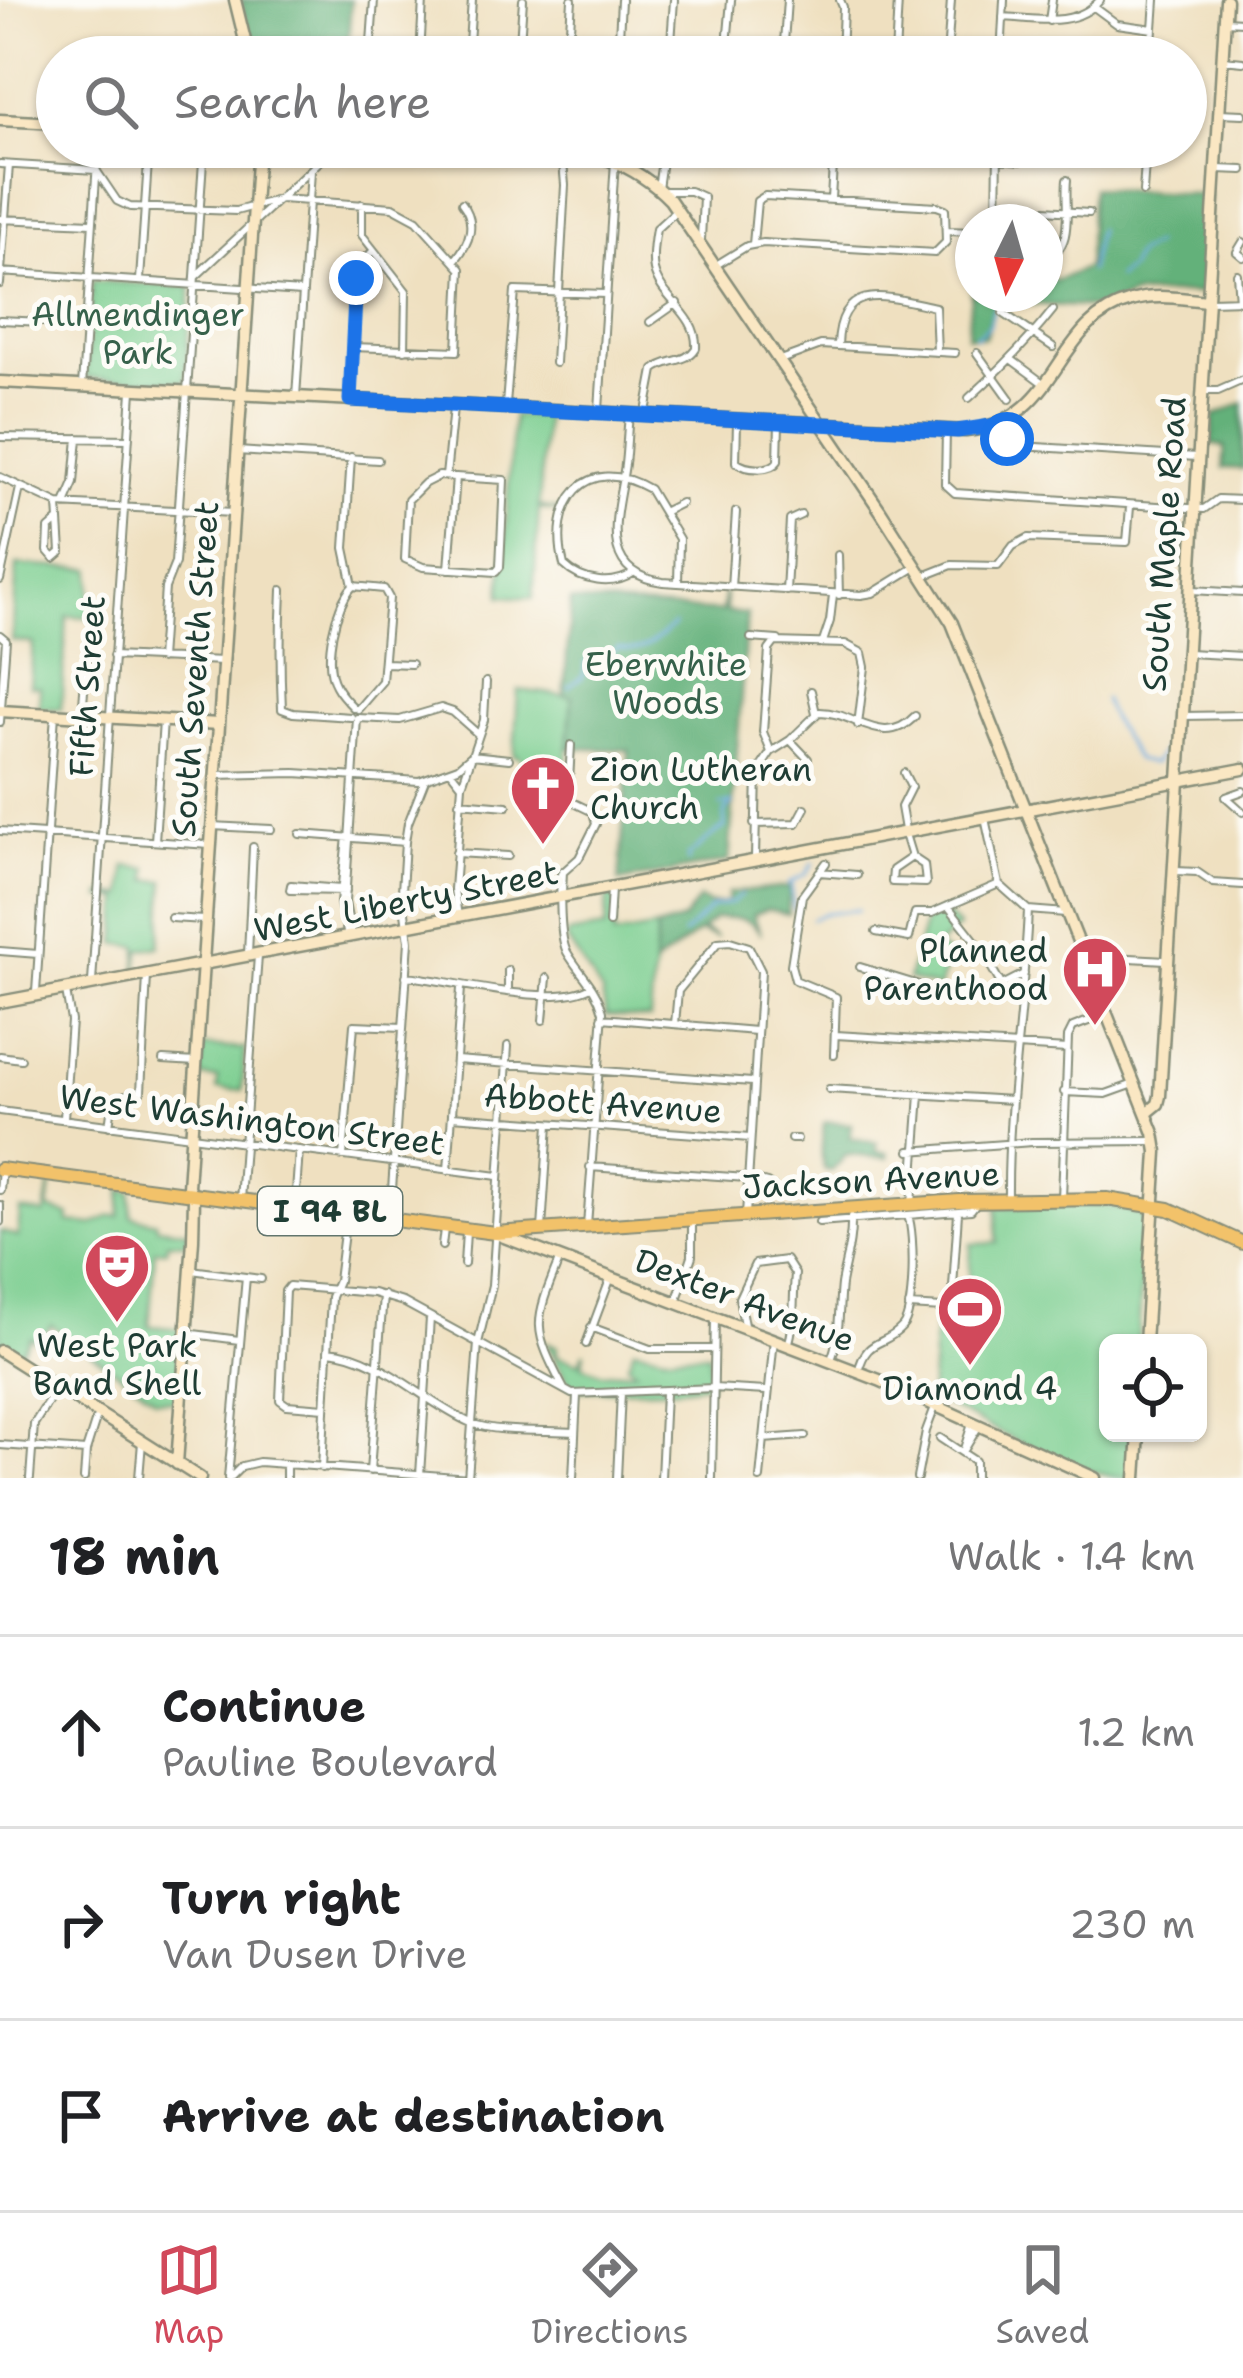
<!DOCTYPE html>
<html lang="en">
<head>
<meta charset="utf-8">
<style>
	body { margin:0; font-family:"Shantell Sans",sans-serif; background:#f2f2f2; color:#202124 }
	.controls { position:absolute; right:36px; bottom:36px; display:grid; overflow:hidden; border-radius:18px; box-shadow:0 3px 9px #0004 }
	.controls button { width:108px; height:108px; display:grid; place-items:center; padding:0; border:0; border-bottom:3px solid #e0e0e0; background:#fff; color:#202124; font:60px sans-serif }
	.compass { position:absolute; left:955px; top:204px; width:108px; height:108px; border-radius:50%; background:#fff; box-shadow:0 3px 9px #0004; rotate:185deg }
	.stop { position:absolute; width:36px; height:36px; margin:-27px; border:9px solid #1a73e8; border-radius:50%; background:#fff }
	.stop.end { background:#1a73e8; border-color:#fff; box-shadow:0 3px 12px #0008 }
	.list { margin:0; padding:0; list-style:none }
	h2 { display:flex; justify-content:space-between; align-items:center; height:156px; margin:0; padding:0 48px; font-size:51px }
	h2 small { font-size:39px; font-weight:400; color:#757577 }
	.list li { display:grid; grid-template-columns:78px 1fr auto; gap:36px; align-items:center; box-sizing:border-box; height:192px; padding:0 48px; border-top:3px solid #e0e0e0 }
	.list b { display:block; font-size:45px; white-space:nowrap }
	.list p { margin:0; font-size:39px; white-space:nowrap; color:#757577 }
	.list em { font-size:39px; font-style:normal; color:#757577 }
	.icon { flex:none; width:66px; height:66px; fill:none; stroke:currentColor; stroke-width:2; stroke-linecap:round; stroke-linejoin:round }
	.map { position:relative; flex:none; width:1243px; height:1478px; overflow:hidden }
	.search { position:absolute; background:#fff; box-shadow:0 3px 9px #0004; left:36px; right:36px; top:36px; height:132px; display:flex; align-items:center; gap:30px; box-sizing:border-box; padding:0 42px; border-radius:66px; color:#757577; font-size:45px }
	.sheet { height:732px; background:#fff }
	nav { display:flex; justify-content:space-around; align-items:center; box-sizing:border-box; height:168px; border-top:3px solid #e0e0e0; background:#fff; font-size:33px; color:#757577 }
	nav a { display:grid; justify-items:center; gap:6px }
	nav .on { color:#d1495b }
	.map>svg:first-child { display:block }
	.green { fill:#7bce90; stroke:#4d8662; stroke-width:3 }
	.forest { fill:#64b17a; stroke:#427757; stroke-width:3 }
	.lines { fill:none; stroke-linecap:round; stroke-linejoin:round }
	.stream { stroke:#6babde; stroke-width:3 }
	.street-casing { stroke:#878e7a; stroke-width:10 }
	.secondary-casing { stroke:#878e7a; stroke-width:15 }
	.primary-casing { stroke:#878e7a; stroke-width:16 }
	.street { stroke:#fff; stroke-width:6 }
	.secondary { stroke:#fae7c3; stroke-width:10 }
	.primary { stroke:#f2c26a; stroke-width:12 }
	.route { stroke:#1a73e8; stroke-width:15 }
	.labels { text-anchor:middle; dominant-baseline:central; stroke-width:10; stroke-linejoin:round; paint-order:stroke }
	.shield { fill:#fdfcf7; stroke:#62766e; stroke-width:3 }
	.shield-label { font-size:30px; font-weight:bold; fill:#1f3d34 }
	.park-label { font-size:33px; fill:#36614b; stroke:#fdfcf7 }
	.street-label { font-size:33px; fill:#1f3d34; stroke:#fdfcf7 }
	.poi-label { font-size:33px; fill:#1f3d34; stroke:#fdfcf7 }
</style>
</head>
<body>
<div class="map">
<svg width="1243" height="1478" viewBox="0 0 1243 1478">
	<rect width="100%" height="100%" fill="#fdfcf7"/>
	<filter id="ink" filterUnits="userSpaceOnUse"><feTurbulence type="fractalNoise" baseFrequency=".00833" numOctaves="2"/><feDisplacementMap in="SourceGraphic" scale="24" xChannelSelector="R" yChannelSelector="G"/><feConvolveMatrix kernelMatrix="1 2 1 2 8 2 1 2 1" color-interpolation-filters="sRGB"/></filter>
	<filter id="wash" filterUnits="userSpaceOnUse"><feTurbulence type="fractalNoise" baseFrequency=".004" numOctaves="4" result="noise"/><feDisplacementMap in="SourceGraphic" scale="48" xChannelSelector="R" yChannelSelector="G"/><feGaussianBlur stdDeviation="2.7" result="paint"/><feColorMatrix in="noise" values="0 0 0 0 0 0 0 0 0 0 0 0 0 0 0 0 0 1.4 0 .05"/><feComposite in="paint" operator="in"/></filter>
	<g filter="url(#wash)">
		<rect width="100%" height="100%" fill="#efe0c0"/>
		<path class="green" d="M92 281 191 287 185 382 86 378Z
			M545 414 539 506 560 511 539 509 533 598 501 596 513 416Z
			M17 565 92 569 89 617 67 616 61 709 39 708 40 687 30 686 33 643 12 641Z
			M518 690 572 696 565 792 531 786V771L519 756H514Z
			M126 866 148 868V880L165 881 160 946 140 950 137 972 138 946 117 944 120 899 102 898V894L124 896Z
			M616 894 614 936 657 928 650 1019 606 1016 602 993 567 940V934L605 928 607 896Z
			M944 913 959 927 937 946 950 955 939 988 908 979 926 917Z
			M203 1046 245 1049 242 1091 217 1089 218 1078 201 1077Z
			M51 1180 48 1209 69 1215 68 1222 92 1225 110 1216H119L122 1190 131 1191V1216L156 1222 157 1227 188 1231V1243L167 1242 166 1250H155L149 1326 181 1329 177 1401 156 1399 51 1325 39 1342 30 1337 18 1356 0 1344V1231L18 1237 20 1210 45 1214Z
			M997 1207C1034 1206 1114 1197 1145 1217L1138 1343H1108V1433H1132L1130 1478C1075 1478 983 1422 930 1398L936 1310 939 1321 967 1319 971 1244 997 1243Z
			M546 1342 558 1347 556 1355 578 1363 585 1352 582 1365 602 1373 636 1370 628 1364 634 1348 665 1355 709 1353 710 1384 672 1389 579 1390 569 1383Z"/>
		<path class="forest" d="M240 0H351L347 57H255Z
			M1092 188 1208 195 1202 293 1134 295 1101 308 995 302 985 337 967 336 972 284 973 294H1045V280H1058L1087 267Z
			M1243 403V469L1223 468 1225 447 1211 444 1214 416Z
			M725 591 726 612 747 614 729 861 619 882 629 750 568 748 572 697 564 695 571 601 722 612Z
			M790 887 788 914 767 909 753 915 761 934C749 914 733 919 715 918L702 929 717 938 699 932 654 965 657 928 683 920 699 899 710 904 727 903 728 893Z
			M829 1122 851 1124V1138L877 1143 876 1151 888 1153V1158L846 1155 832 1171 825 1170C819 1157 823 1138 824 1123Z"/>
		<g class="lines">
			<path class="stream" d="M1089 271 1098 229
				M1117 278 1129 269 1136 254 1154 244
				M975 337 989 325 994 308
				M569 687 583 676 586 662 592 656 608 657 618 648C645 656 657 638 674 625
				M1104 699C1109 721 1126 739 1136 760L1153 764 1168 745 1169 736
				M688 862V856C702 846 711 835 725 827L724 814 732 803 721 805
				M791 883 794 910
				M788 884 806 874 813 863
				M812 919 825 913 858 910
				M683 935 712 907 732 903 741 895"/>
		</g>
	</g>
	<g filter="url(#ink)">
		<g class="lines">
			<defs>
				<path id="street" d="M840 0 843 7 841 57
					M1094 7 1117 24 1153 29
					M1003 17C1037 19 1076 28 1100 0
					M1049 21 1052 0
					M1225 21 1243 22
					M370 57 374 0
					M420 57 423 0
					M468 57 472 0
					M519 57 523 0
					M568 57 572 0
					M618 57 621 0
					M670 57 674 0
					M726 57 731 0
					M783 57 787 0
					M895 57 898 0
					M947 57 951 0
					M1001 57 1004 0
					M1151 57 1155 0
					M1223 60 1243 62
					M1219 113 1243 114
					M800 147 832 149
					M888 148V147
					M942 150 945 147
					M611 159 612 147
					M1000 159 1021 161
					M0 164 96 170 117 201 130 207 236 211 281 199 393 207 417 220 461 269 457 351 353 347
					M1217 169 1243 170
					M658 188 664 147
					M665 191H690L703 197 701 240
					M1143 192 1146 147
					M831 199 834 147
					M362 204V235L406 291 405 350
					M998 207 1089 213
					M0 219 92 223
					M997 222 998 147
					M947 231 973 232
					M1243 242 1237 252 1243 257
					M1045 258C1076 249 1064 206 1067 180
					M455 260C470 243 477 222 462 203
					M716 265 747 246 763 243 935 253 946 242 945 209 937 206 765 196 757 201 753 244
					M0 272 302 292
					M1237 274 1239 301
					M196 276 335 147
					M140 280 149 147
					M0 284 9 165
					M1210 301 1243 300
					M1003 313 1053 347
					M0 320 86 324
					M650 322 677 303
					M838 345C840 279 888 297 935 307L937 351
					M977 353 1010 399
					M780 360 821 345 955 353
					M1012 360 1043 383
					M555 363 565 185 562 151
					M82 386 98 147
					M1205 391H1218L1243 380
					M296 397 311 171
					M969 398C1000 370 1028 342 1053 310
					M350 400 356 278 360 264 371 253
					M506 405 515 291 605 294
					M599 410 615 161
					M646 412 654 370C667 358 686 364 696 348 698 313 661 300 654 270 651 258 654 241 656 229L678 209
					M629 416C627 432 627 448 625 464 619 510 594 573 663 582L861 595 873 593 917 566
					M737 422 736 462C746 470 771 472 778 461L779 423
					M998 425 1010 441 1021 446 1197 457
					M946 431 945 484 955 493 1204 509 1218 499 1243 500
					M0 437 128 439
					M237 451 378 460
					M351 457 345 548 353 586
					M439 476 504 480 500 567 496 572 423 567 405 559 408 500 425 483Z
					M446 476 453 408
					M0 477 58 504 233 513
					M65 504 74 483 78 438
					M665 511 681 503
					M57 522 49 529 48 551 54 558 61 552 58 505
					M838 555 839 595
					M449 569 456 477
					M633 573C613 587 581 582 564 565 548 503 585 452 649 489L679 539 678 583
					M924 576 952 565 998 566 1013 546 1028 538 1127 542 1130 507
					M0 580 20 488
					M353 586 384 589 389 598 382 681 358 709
					M353 586C335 605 322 662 336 686 340 694 348 702 354 708
					M731 587 736 512
					M282 590C280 630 280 669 282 709L293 713 351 717
					M1192 590 1243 593
					M786 591 790 520 801 515
					M0 635 6 640 0 722
					M751 638 778 640
					M823 642 830 621 833 595
					M1188 653 1243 656
					M113 656 223 661
					M160 659 165 588 175 563 204 147
					M385 663 411 664
					M811 691 816 713
					M82 716 88 641
					M1184 716 1243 715
					M358 718 400 720 441 708 453 712 478 734
					M790 740 808 759
					M571 745 568 800 593 812 596 824 579 858 561 874C560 890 559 937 567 952 579 973 597 987 603 1012L587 1226
					M771 752 763 732 769 650 775 642 845 644 862 653 865 667 858 725
					M450 770 462 785 454 889 458 917
					M904 773 911 787 901 807 905 830
					M215 775 295 773 419 781 458 767 472 755 509 759
					M463 782 484 720 486 682
					M1243 791 1226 797 1243 812
					M459 802 507 806
					M985 818 999 884 1028 910C1024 1007 1007 1102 1008 1199
					M754 824 797 823 805 808
					M212 826 271 829
					M0 831 210 845
					M300 834 405 842
					M905 834 912 857 924 865 926 883 892 882 893 870 912 857
					M347 837 340 903 348 936
					M155 841 163 721
					M456 853 508 856
					M755 858 757 773 771 752 790 740 819 712C854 711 883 750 915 716
					M826 863 802 896 791 965 795 980 836 997 834 1055
					M1176 871 1197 872 1213 883 1243 885
					M819 872 857 875
					M291 885 341 889 346 891 290 890Z
					M562 893 563 871
					M948 906 977 943 1001 984
					M1028 910 1066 913
					M171 918 204 920
					M609 923 611 889
					M876 932 909 938 915 913H932L999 884
					M351 935 345 902 357 718
					M0 951 38 954
					M248 954 253 847
					M860 967 965 999 983 995 1024 974
					M1088 967 1112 957 1166 960
					M406 976C451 980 552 1009 591 987
					M92 982 132 391
					M508 990V970
					M36 992 55 714
					M602 1018 756 1031
					M543 1020 547 978
					M675 1024 678 991 718 942 730 941 749 947 761 971 746 1215
					M836 1035 1067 1049
					M0 1056 21 1059
					M163 1060 196 1062
					M456 1060 752 1082
					M829 1089 1012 1100
					M1064 1092 1106 1094 1134 1084
					M0 1111 498 1176
					M452 1116 750 1138
					M64 1118 71 1021 66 991
					M109 1126 113 1098 141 1092 147 976
					M791 1139H797
					M910 1151 1032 1142 1156 1141
					M343 1156 354 1025 403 1027
					M590 1167 747 1178 767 1183 778 1191
					M448 1170 461 988
					M0 1190 2 1169
					M1062 1198 1068 1037 1073 1027 1104 1015
					M240 1200 258 956
					M912 1204 920 1094
					M0 1205V1222
					M295 1207 299 1150
					M390 1219 409 941 402 891 405 842 408 823 425 780
					M819 1222 971 1210 977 1202
					M542 1229 549 1124
					M442 1246 444 1229
					M560 1258C534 1323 531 1326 564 1389
					M464 1264 466 1232
					M191 1270 261 1279
					M676 1302 692 1256V1222
					M909 1306 943 1308 952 1302 958 1213
					M744 1325 739 1298 755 1264 786 1260 795 1274C793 1295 795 1327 788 1345
					M591 1327 650 1349H714
					M186 1333 239 1340
					M586 1344 611 1277
					M328 1351C381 1355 424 1403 471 1423 495 1433 547 1430 575 1432
					M830 1362C841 1337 838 1311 841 1284 845 1261 852 1242 851 1217
					M858 1372C867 1336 883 1348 902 1327 915 1314 915 1233 908 1216
					M325 1408 287 1405 280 1400 285 1291 289 1286 373 1293 403 1302 572 1394 714 1388 766 1391
					M972 1424 963 1452 978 1427
					M940 1438 975 1461V1478
					M763 1439 805 1436
					M0 1445 86 1451
					M322 1468 331 1297 338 1281 346 1216
					M370 1471 383 1295
					M420 1475 430 1318
					M30 1478 34 1424 57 1388
					M84 1478 86 1451 98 1413
					M139 1478 142 1442
					M228 1478 246 1277
					M230 1478 242 1466 259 1462 469 1478
					M286 1478V1465
					M468 1478 478 1343 492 1285 508 1046
					M573 1478 577 1395
					M617 1478 621 1392
					M661 1478 665 1393
					M712 1478 715 1318
					M760 1478 774 1339
					M917 1478 926 1431 935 1407"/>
				<path id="secondary" d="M235 0 249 57
					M0 120 57 123
					M537 147C590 150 632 161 670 200L880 510 952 623 1154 1133 1157 1152 1145 1343
					M0 382 966 431C1063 420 1051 323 1131 301 1156 293 1182 299 1207 301
					M0 711 219 724
					M0 1002 1243 769
					M1147 1113 1158 1104 1160 1096 1226 0
					M499 1235 879 1380 1095 1478
					M0 1351 200 1478
					M177 1464 193 1240 194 1198 188 1187 193 1111 258 147
					M1136 1478 1139 1433"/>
				<path id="primary" d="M0 1169 495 1233 959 1201 1107 1199 1169 1209 1243 1243"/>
			</defs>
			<use href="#street" class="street-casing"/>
			<use href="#secondary" class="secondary-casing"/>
			<use href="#primary" class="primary-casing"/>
			<use href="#street" class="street"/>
			<use href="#secondary" class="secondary"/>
			<use href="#primary" class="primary"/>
		</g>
	</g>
	<g class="lines" filter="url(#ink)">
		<path class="route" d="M356 278 350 400 957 431 998 425 1007 439"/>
	</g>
	<defs>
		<symbol id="church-pin" viewBox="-11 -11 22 30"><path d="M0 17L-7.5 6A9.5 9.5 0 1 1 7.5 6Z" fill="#d1495b" stroke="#fdfcf7"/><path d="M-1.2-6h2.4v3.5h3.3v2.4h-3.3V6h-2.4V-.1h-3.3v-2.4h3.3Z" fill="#fff"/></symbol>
		<symbol id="hospital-pin" viewBox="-11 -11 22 30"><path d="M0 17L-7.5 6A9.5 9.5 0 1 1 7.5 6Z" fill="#d1495b" stroke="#fdfcf7"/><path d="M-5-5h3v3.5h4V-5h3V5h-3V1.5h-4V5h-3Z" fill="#fff"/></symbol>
		<symbol id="theatre-pin" viewBox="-11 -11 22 30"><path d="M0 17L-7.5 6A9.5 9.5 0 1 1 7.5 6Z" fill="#d1495b" stroke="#fdfcf7"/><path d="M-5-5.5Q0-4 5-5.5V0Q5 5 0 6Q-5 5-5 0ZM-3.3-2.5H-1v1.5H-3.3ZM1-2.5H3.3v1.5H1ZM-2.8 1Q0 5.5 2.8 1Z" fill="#fff"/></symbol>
		<symbol id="stadium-pin" viewBox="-11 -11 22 30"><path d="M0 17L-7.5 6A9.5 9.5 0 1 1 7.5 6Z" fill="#d1495b" stroke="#fdfcf7"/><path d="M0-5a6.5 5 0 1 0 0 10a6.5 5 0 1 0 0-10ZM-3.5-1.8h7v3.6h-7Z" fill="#fff"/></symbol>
	</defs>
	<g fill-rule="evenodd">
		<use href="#church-pin" x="505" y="750" width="76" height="104"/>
		<use href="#hospital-pin" x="1057" y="931" width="76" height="104"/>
		<use href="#theatre-pin" x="79" y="1228" width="76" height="104"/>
		<use href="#stadium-pin" x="932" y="1271" width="76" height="104"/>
	</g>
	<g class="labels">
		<rect class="shield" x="258" y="1187" width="144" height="48" rx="9"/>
		<g class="shield-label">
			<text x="330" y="1211">I 94 BL</text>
		</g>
		<g class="park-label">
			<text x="138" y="314">Allmendinger<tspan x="138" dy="38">Park</tspan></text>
			<text x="666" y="664">Eberwhite<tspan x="666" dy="38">Woods</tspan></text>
		</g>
		<g class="street-label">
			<text transform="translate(1164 544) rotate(-86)">South Maple Road</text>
			<text transform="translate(195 669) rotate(-86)">South Seventh Street</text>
			<text transform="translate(87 686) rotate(-86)">Fifth Street</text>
			<text transform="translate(406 901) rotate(-11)">West Liberty Street</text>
			<text transform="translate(603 1103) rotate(4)">Abbott Avenue</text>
			<text transform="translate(252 1120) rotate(7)">West Washington Street</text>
			<text transform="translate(871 1180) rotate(-3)">Jackson Avenue</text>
			<text transform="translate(745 1300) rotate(21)">Dexter Avenue</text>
		</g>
		<g class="poi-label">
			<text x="590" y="769" text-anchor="start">Zion Lutheran<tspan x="590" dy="38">Church</tspan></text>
			<text x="1048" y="950" text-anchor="end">Planned<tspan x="1048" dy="38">Parenthood</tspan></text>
			<text x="117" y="1345">West Park<tspan x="117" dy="38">Band Shell</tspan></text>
			<text x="970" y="1388">Diamond 4</text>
		</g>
	</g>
</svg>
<div class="controls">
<button><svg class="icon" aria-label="locate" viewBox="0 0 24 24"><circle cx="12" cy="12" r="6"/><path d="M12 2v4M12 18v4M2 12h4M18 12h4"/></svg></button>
</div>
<svg class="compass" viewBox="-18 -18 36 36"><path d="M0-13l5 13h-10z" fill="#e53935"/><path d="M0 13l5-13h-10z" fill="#757577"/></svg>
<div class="stop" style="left:1007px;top:439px"></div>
<div class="stop end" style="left:356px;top:278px"></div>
<div class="search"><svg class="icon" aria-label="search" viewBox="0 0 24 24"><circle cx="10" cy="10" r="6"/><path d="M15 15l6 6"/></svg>Search here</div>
</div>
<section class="sheet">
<h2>18 min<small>Walk · 1.4 km</small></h2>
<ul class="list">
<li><svg class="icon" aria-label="ahead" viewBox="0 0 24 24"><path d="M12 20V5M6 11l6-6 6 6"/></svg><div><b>Continue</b><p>Pauline Boulevard</p></div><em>1.2 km</em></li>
<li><svg class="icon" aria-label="right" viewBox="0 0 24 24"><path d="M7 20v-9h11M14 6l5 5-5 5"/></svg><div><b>Turn right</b><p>Van Dusen Drive</p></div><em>230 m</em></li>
<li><svg class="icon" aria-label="arrive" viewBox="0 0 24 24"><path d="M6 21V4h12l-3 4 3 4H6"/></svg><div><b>Arrive at destination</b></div></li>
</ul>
</section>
<nav>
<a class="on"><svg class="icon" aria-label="map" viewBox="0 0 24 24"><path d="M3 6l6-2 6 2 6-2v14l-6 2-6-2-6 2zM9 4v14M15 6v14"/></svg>Map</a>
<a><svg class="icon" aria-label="directions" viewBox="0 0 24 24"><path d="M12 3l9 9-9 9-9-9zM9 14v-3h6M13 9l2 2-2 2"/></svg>Directions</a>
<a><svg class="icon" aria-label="saved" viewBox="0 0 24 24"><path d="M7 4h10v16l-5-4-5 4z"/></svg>Saved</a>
</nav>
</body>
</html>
